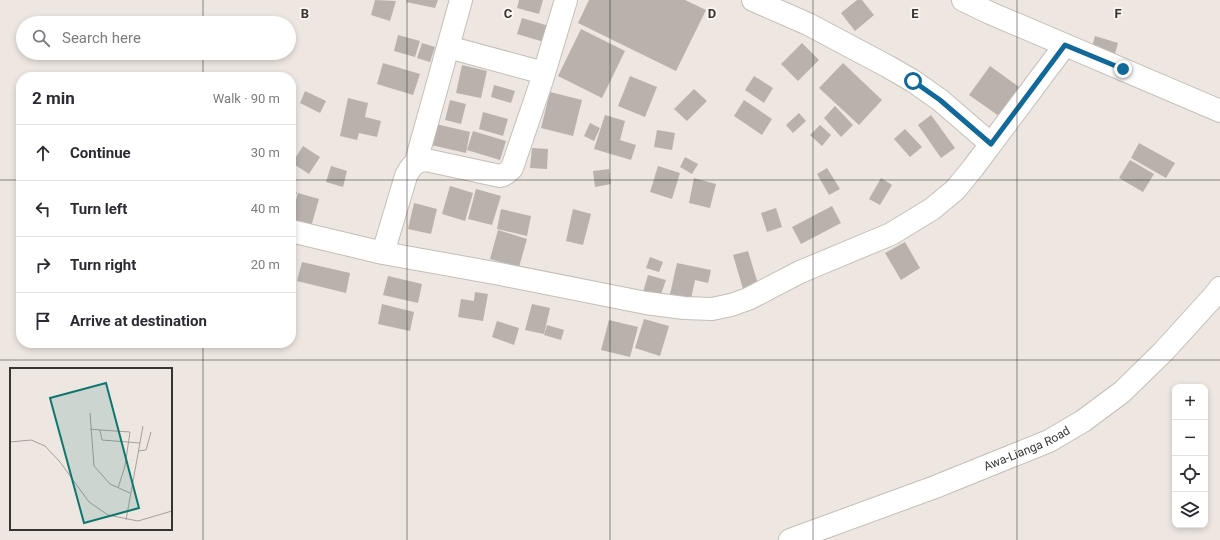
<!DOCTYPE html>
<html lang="en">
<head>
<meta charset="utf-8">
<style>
	body { margin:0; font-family:Roboto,sans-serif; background:#f7f7f7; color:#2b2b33 }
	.controls { position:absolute; right:12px; bottom:12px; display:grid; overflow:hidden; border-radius:8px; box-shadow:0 2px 6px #0003 }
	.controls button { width:36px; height:36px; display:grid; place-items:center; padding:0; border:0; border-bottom:1px solid #e1e1e2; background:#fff; color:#2b2b33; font:20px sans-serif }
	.stop { position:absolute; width:12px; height:12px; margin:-9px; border:3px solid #106999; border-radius:50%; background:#fff }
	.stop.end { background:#106999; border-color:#fff; box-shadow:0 1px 4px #0008 }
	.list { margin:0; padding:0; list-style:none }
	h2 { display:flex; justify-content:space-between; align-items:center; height:52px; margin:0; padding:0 16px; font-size:17px }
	h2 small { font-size:13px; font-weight:400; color:#7c7c81 }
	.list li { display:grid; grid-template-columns:26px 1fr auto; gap:12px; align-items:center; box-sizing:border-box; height:56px; padding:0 16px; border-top:1px solid #e1e1e2 }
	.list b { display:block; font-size:15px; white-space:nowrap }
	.list em { font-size:13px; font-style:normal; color:#7c7c81 }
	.icon { flex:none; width:22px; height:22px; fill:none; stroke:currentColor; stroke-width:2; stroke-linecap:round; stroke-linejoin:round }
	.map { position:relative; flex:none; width:1220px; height:540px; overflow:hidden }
	.search { position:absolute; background:#fff; box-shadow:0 2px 6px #0003; left:16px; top:16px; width:280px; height:44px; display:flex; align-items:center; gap:10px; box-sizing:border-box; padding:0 14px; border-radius:22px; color:#7c7c81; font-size:15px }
	.panel { position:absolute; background:#fff; box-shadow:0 2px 6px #0003; left:16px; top:72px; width:280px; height:276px; border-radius:16px }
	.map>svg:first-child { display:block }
	.building { fill:#b8b1ac }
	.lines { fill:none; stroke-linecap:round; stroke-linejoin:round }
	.minor-casing { stroke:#c5beb9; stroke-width:24 }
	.major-casing { stroke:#c5beb9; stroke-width:24 }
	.minor { stroke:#fff; stroke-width:22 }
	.major { stroke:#fff; stroke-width:22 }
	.route { stroke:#106999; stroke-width:5 }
	.grid { fill:none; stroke:#373432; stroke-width:1; stroke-opacity:0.55 }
	.labels { text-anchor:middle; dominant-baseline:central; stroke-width:4; stroke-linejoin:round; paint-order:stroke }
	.street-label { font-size:12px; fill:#373432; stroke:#fbf4ee }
	.inset-road { fill:none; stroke:#a59f9b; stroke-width:1 }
	.view { fill:#0f766e; fill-opacity:0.15; stroke:#0f766e; stroke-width:2 }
	.inset-edge { fill:none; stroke:#373432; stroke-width:2 }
	.grid-label { font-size:13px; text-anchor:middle; font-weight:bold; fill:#373432; stroke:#fbf4ee; stroke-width:4; stroke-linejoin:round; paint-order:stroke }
</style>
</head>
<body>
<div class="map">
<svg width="1220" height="540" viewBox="0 0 1220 540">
	<rect width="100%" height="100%" fill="#eee6e1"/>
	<path class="building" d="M375 0 396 1 390 21 371 15Z
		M407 0H438L435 8 406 2Z
		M519 0H543L539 14 517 8Z
		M589 0H685L706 10 676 71 578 23Z
		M857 0H862L874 15 855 31 841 13Z
		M522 18 549 26 544 42 517 34Z
		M581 29 625 51 602 98 558 76Z
		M398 35 420 41 415 57 394 51Z
		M1095 36 1118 43 1113 61 1090 55Z
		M422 43 435 47 430 62 417 58Z
		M802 43 819 60 798 81 781 64Z
		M383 63 420 74 413 95 377 84Z
		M843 63 882 100 859 125 819 88Z
		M462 65 487 71 481 98 456 93Z
		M990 66 1019 87 999 116 969 95Z
		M630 76 657 87 645 117 618 106Z
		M754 76 773 88 764 103 745 90Z
		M494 85 515 91 511 103 491 97Z
		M694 89 707 101 687 121 674 109Z
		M305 91 326 101 320 113 300 103Z
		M550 92 582 100 573 136 541 128Z
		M348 98 368 103 365 117 381 121 377 137 359 133 357 140 340 136Z
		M450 100 466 104 461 124 445 120Z
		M744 100 772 119 762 135 734 116Z
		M835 106 853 125 841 137 824 118Z
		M483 112 508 119 503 136 479 129Z
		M799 113 806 121 793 133 786 125Z
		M605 115 625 121 620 140 636 145 631 160 594 149Z
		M931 115 955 148 941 158 918 125Z
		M590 123 600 128 594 141 584 136Z
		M436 124 470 132 466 153 431 145Z
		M820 125 831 135 822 146 810 135Z
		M905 129 922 147 910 157 894 139Z
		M657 130 675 133 672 150 654 147Z
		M473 131 506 141 500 160 467 150Z
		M1139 143 1175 163 1166 178 1131 158Z
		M303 146 320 157 309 174 292 163Z
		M532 148 548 149 547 169 530 168Z
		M685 157 698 164 692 174 680 167Z
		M1130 160 1154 174 1143 192 1119 178Z
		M331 166 347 171 343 187 326 182Z
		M658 166 680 173 672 199 650 192Z
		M827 168 840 189 829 195 817 174Z
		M609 169 611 184 595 187 593 171Z
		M694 178 716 184 710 208 689 203Z
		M881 178 892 185 880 205 869 199Z
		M450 186 473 193 465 221 442 214Z
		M476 189 501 196 492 225 468 219Z
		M291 190 297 192 291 210Z
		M298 193 319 199 311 227 291 221V217Z
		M414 203 437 209 431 234 408 229Z
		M832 206 841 223 801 244 792 227Z
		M776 208 782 227 767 232 761 213Z
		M501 209 531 216 527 236 497 229Z
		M573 209 591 214 583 245 566 241Z
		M498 230 527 239 519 267 490 259Z
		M905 242 920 268 901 280 885 253Z
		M748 251 758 284 743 289 733 255Z
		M650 257 663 262 659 272 646 268Z
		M302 262 350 273 346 293 297 281Z
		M677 263 711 270 708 283 695 280 691 299 670 294Z
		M648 275 666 280 660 297 643 292Z
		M388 276 422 284 418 303 383 295Z
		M475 292 488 294 483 321 458 317 461 299 474 301Z
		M382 304 414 312 410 331 378 324Z
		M532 304 550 308 544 334 525 330Z
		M644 319 669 326 660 356 635 348Z
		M609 320 638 327 630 357 601 350Z
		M497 321 519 328 514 345 492 337Z
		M547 325 564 330 561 340 544 335Z"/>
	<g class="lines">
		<defs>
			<path id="minor" d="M753 0 808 24 887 66 913 81 940 100 991 144
				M963 0 990 13 1220 111
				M448 47 544 73
				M416 162 461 0
				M291 231 383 253 500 274 646 303 684 308 712 309 731 305 748 299 800 272 891 234 932 209 955 190 973 168 1065 45
				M383 253 406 176C411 166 415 161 426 160L500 176C506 175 508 172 512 168L541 83 566 0"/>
			<g id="major">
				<path id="s1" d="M790 540 935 487 1049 441 1083 421 1122 392 1163 352 1213 297 1220 288"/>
			</g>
		</defs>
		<use href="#minor" class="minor-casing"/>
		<use href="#major" class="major-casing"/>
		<use href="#minor" class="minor"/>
		<use href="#major" class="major"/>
	</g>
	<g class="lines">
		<path class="route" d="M913 81 940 100 991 144 1065 45 1123 69"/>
	</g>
	<path class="grid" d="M203 0V23M407 0V540M610 0V540M813 0V540M1017 0V540M203 53V77M0 180H21M291 180H1220M203 343V540M0 360H1220"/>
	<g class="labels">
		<g class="street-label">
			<text stroke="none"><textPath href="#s1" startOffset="254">Awa-Lianga Road</textPath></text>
		</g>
	</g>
	<g transform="translate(10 368)">
		<rect width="162" height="162" fill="#eee6e1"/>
		<path class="inset-road" d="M80 45 84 98 100 116 120 125M80 61 90 62 92 72 130 75M90 62 120 64 115 98 108 120M0 74 21 72 35 78 50 94 79 134 98 147 128 153 162 143M128 83 136 82 141 64M116 152 133 58"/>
		<path class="view" d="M96 15 129 140 74 155 40 30Z"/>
		<rect width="162" height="162" class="inset-edge"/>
	</g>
	<g class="grid-label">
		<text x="305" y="18">B</text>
		<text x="508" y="18">C</text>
		<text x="712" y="18">D</text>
		<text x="915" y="18">E</text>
		<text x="1118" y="18">F</text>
	</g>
</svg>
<div class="controls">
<button>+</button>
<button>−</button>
<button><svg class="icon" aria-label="locate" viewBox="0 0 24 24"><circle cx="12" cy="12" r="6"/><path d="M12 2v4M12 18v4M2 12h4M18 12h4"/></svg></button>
<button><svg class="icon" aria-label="layers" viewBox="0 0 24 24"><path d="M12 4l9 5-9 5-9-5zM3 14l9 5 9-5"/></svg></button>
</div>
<div class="stop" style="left:913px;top:81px"></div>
<div class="stop end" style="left:1123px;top:69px"></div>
<div class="search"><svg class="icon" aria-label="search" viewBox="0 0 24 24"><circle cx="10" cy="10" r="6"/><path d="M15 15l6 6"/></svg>Search here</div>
<section class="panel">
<h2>2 min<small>Walk · 90 m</small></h2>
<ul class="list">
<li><svg class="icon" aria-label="ahead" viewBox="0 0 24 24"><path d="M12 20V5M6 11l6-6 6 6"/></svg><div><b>Continue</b></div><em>30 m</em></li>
<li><svg class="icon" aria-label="left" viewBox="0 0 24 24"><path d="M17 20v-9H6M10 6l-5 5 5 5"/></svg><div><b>Turn left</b></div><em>40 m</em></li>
<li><svg class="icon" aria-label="right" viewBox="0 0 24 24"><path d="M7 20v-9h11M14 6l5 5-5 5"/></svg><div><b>Turn right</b></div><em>20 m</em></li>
<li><svg class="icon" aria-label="arrive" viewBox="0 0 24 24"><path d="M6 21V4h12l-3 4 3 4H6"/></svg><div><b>Arrive at destination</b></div></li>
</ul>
</section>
</div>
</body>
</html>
